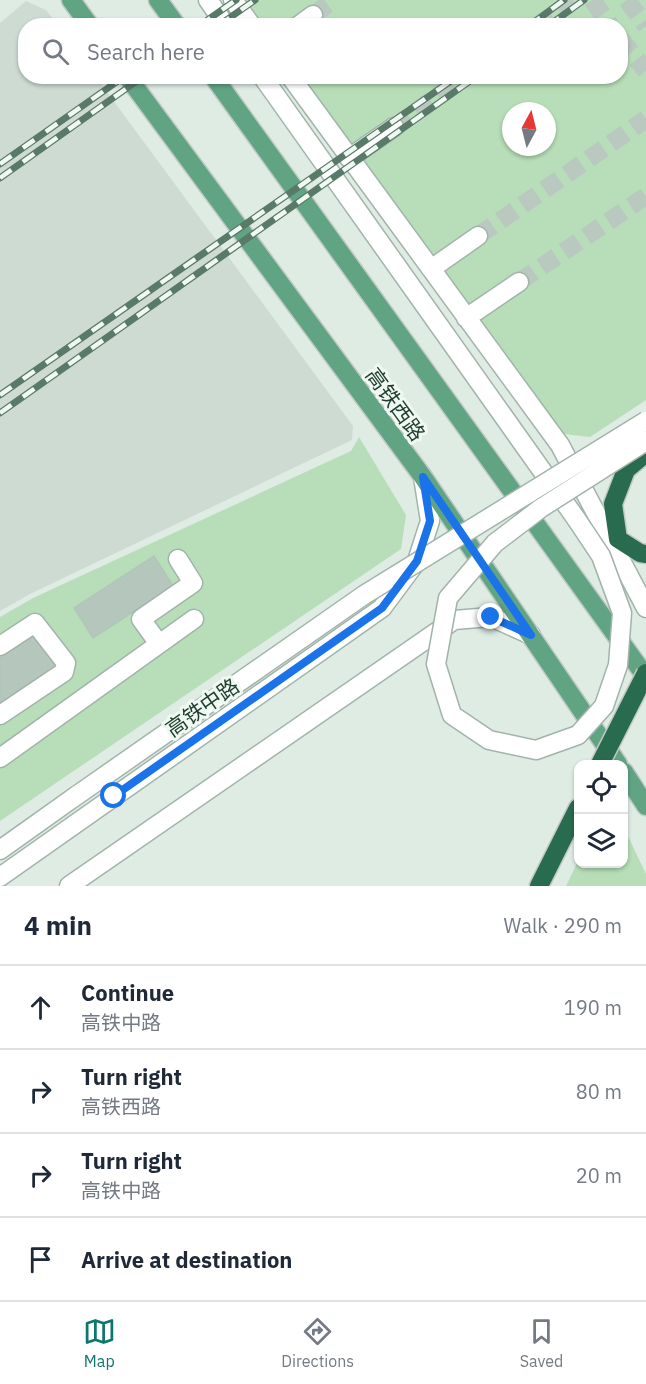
<!DOCTYPE html>
<html lang="en">
<head>
<meta charset="utf-8">
<style>
	body { margin:0; font-family:"IBM Plex Sans","Noto Sans SC",sans-serif; background:#f6f6f7; color:#1f2937 }
	.controls { position:absolute; right:18px; bottom:18px; display:grid; overflow:hidden; border-radius:12px; box-shadow:0 2px 4px #0004 }
	.controls button { width:54px; height:54px; display:grid; place-items:center; padding:0; border:0; border-bottom:2px solid #e0e1e3; background:#fff; color:#1f2937; font:30px sans-serif }
	.compass { position:absolute; left:502px; top:102px; width:54px; height:54px; border-radius:50%; background:#fff; box-shadow:0 2px 4px #0004; rotate:7deg }
	.stop { position:absolute; width:18px; height:18px; margin:-14px; border:4px solid #1a73e8; border-radius:50%; background:#fff }
	.stop.end { background:#1a73e8; border-color:#fff; box-shadow:0 2px 6px #0008 }
	.list { margin:0; padding:0; list-style:none }
	h2 { display:flex; justify-content:space-between; align-items:center; height:78px; margin:0; padding:0 24px; font-size:26px }
	h2 small { font-size:20px; font-weight:400; color:#747a83 }
	.list li { display:grid; grid-template-columns:39px 1fr auto; gap:18px; align-items:center; box-sizing:border-box; height:84px; padding:0 24px; border-top:2px solid #e0e1e3 }
	.list b { display:block; font-size:22px; white-space:nowrap }
	.list p { margin:0; font-size:20px; white-space:nowrap; color:#747a83 }
	.list em { font-size:20px; font-style:normal; color:#747a83 }
	.icon { flex:none; width:33px; height:33px; fill:none; stroke:currentColor; stroke-width:2; stroke-linecap:round; stroke-linejoin:round }
	.map { position:relative; flex:none; width:646px; height:886px; overflow:hidden }
	.search { position:absolute; background:#fff; box-shadow:0 2px 4px #0004; left:18px; right:18px; top:18px; height:66px; display:flex; align-items:center; gap:15px; box-sizing:border-box; padding:0 21px; border-radius:24px; color:#747a83; font-size:22px }
	.sheet { height:414px; background:#fff }
	nav { display:flex; justify-content:space-around; align-items:center; box-sizing:border-box; height:84px; border-top:2px solid #e0e1e3; background:#fff; font-size:16px; color:#747a83 }
	nav a { display:grid; justify-items:center; gap:3px }
	nav .on { color:#0f766e }
	.map>svg:first-child { display:block }
	.built { fill:#cddbd2 }
	.green { fill:#b7deb9; fill-rule:evenodd }
	.building { fill:#b5c6bc; stroke:#b1c5b9; stroke-width:1.5 }
	.lines { fill:none; stroke-linecap:round; stroke-linejoin:round }
	.minor-tunnel { stroke:#b9c9c0; stroke-width:18; stroke-dasharray:18 9; stroke-linecap:butt }
	.minor-casing { stroke:#a2b4aa; stroke-width:21 }
	.major-casing { stroke:#c0c9c4; stroke-width:21 }
	.highway-casing { stroke:#c0c9c4; stroke-width:21 }
	.minor { stroke:#fff; stroke-width:18 }
	.major { stroke:#61a484; stroke-width:18 }
	.highway { stroke:#296b4f; stroke-width:18 }
	.rail-casing { stroke:#597969; stroke-width:7 }
	.rail { stroke:#f0f8f2; stroke-width:4.5; stroke-dasharray:14; stroke-linecap:butt }
	.minor-bridge-casing { stroke:#a2b4aa; stroke-width:21; stroke-linecap:butt }
	.highway-bridge-casing { stroke:#c0c9c4; stroke-width:21; stroke-linecap:butt }
	.minor-bridge { stroke:#fff; stroke-width:18 }
	.highway-bridge { stroke:#296b4f; stroke-width:18 }
	.route { stroke:#1a73e8; stroke-width:8 }
	.labels { text-anchor:middle; dominant-baseline:central; stroke-width:6; stroke-linejoin:round; paint-order:stroke }
	.street-label { font-size:21px; fill:#1f3d2e; stroke:#f0f8f2 }
</style>
</head>
<body>
<div class="map">
<svg width="646" height="886" viewBox="0 0 646 886">
	<rect width="100%" height="100%" fill="#dfece4"/>
	<path class="built" d="M26 1 46 10 58 25 26 26V76L96 77 353 426 352 440 32 593 0 611V23Z"/>
	<path class="green" d="M242 0H646V400L590 437 564 434 299 77 620 76V26L261 25ZM511 111H547V147H511Z
		M359 437 406 515 401 549 0 821V617L33 598 351 451Z
		M624 828 646 874V886H566L578 861V864H624Z"/>
	<path class="building" d="M154 556 173 586 93 638 74 608Z
		M35 633 58 665 0 706V658Z"/>
	<g class="lines">
		<path class="minor-tunnel" d="M592 0 611 26
			M627 0 646 26
			M313 15 334 0
			M537 26 573 0
			M620 38 646 71
			M394 127 465 76
			M478 236 646 119
			M519 282 646 196"/>
		<defs>
			<path id="minor" d="M208 0 226 26
				M233 0 252 26
				M298 26 313 15
				M262 76 577 520
				M290 76 560 445 646 608
				M349 158 394 127
				M431 269 478 236
				M466 318 519 282
				M159 644 141 619 193 583 178 559
				M0 646 35 623 66 663 64 672 0 715
				M0 758 194 619
				M0 850 73 798
				M0 877 382 608 417 561 430 521 423 477
				M69 886 454 620 491 617 531 635"/>
			<path id="major" d="M71 0 90 26
				M158 0 177 26
				M127 76 423 477 618 764
				M213 76 646 677
				M624 772 646 806"/>
			<path id="highway" d="M646 453 626 470 613 504 618 539 640 553 646 554
				M539 886 578 808"/>
		</defs>
		<use href="#minor" class="minor-casing"/>
		<use href="#major" class="major-casing"/>
		<use href="#highway" class="highway-casing"/>
		<use href="#minor" class="minor"/>
		<use href="#major" class="major"/>
		<use href="#highway" class="highway"/>
		<defs>
			<path id="rail" d="M199 26 236 0
				M218 26 255 0
				M529 26 564 0
				M548 26 584 0
				M0 164 125 76
				M0 178 144 76
				M0 395 458 76
				M0 413 477 76"/>
		</defs>
		<use href="#rail" class="rail-casing"/>
		<use href="#rail" class="rail"/>
		<defs>
			<path id="minor-bridge" d="M577 520 601 556 622 613 618 665 604 706 578 735 536 750 489 740 452 715 436 664 448 598 495 543 541 508 646 441
				M73 798 364 595 646 421"/>
			<path id="highway-bridge" d="M600 764 646 673"/>
		</defs>
		<use href="#minor-bridge" class="minor-bridge-casing"/>
		<use href="#highway-bridge" class="highway-bridge-casing"/>
		<use href="#minor-bridge" class="minor-bridge"/>
		<use href="#highway-bridge" class="highway-bridge"/>
	</g>
	<g class="lines">
		<path class="route" d="M114 796 382 608 417 561 430 521 423 477 531 635 491 617"/>
	</g>
	<g class="labels">
		<g class="street-label">
			<text transform="translate(396 404) rotate(54)">高铁西路</text>
			<text transform="translate(202 707) rotate(-35)">高铁中路</text>
		</g>
	</g>
</svg>
<div class="controls">
<button><svg class="icon" aria-label="locate" viewBox="0 0 24 24"><circle cx="12" cy="12" r="6"/><path d="M12 2v4M12 18v4M2 12h4M18 12h4"/></svg></button>
<button><svg class="icon" aria-label="layers" viewBox="0 0 24 24"><path d="M12 4l9 5-9 5-9-5zM3 14l9 5 9-5"/></svg></button>
</div>
<svg class="compass" viewBox="-18 -18 36 36"><path d="M0-13l5 13h-10z" fill="#e53935"/><path d="M0 13l5-13h-10z" fill="#747a83"/></svg>
<div class="stop" style="left:114px;top:796px"></div>
<div class="stop end" style="left:491px;top:617px"></div>
<div class="search"><svg class="icon" aria-label="search" viewBox="0 0 24 24"><circle cx="10" cy="10" r="6"/><path d="M15 15l6 6"/></svg>Search here</div>
</div>
<section class="sheet">
<h2>4 min<small>Walk · 290 m</small></h2>
<ul class="list">
<li><svg class="icon" aria-label="ahead" viewBox="0 0 24 24"><path d="M12 20V5M6 11l6-6 6 6"/></svg><div><b>Continue</b><p>高铁中路</p></div><em>190 m</em></li>
<li><svg class="icon" aria-label="right" viewBox="0 0 24 24"><path d="M7 20v-9h11M14 6l5 5-5 5"/></svg><div><b>Turn right</b><p>高铁西路</p></div><em>80 m</em></li>
<li><svg class="icon" aria-label="right" viewBox="0 0 24 24"><path d="M7 20v-9h11M14 6l5 5-5 5"/></svg><div><b>Turn right</b><p>高铁中路</p></div><em>20 m</em></li>
<li><svg class="icon" aria-label="arrive" viewBox="0 0 24 24"><path d="M6 21V4h12l-3 4 3 4H6"/></svg><div><b>Arrive at destination</b></div></li>
</ul>
</section>
<nav>
<a class="on"><svg class="icon" aria-label="map" viewBox="0 0 24 24"><path d="M3 6l6-2 6 2 6-2v14l-6 2-6-2-6 2zM9 4v14M15 6v14"/></svg>Map</a>
<a><svg class="icon" aria-label="directions" viewBox="0 0 24 24"><path d="M12 3l9 9-9 9-9-9zM9 14v-3h6M13 9l2 2-2 2"/></svg>Directions</a>
<a><svg class="icon" aria-label="saved" viewBox="0 0 24 24"><path d="M7 4h10v16l-5-4-5 4z"/></svg>Saved</a>
</nav>
</body>
</html>
